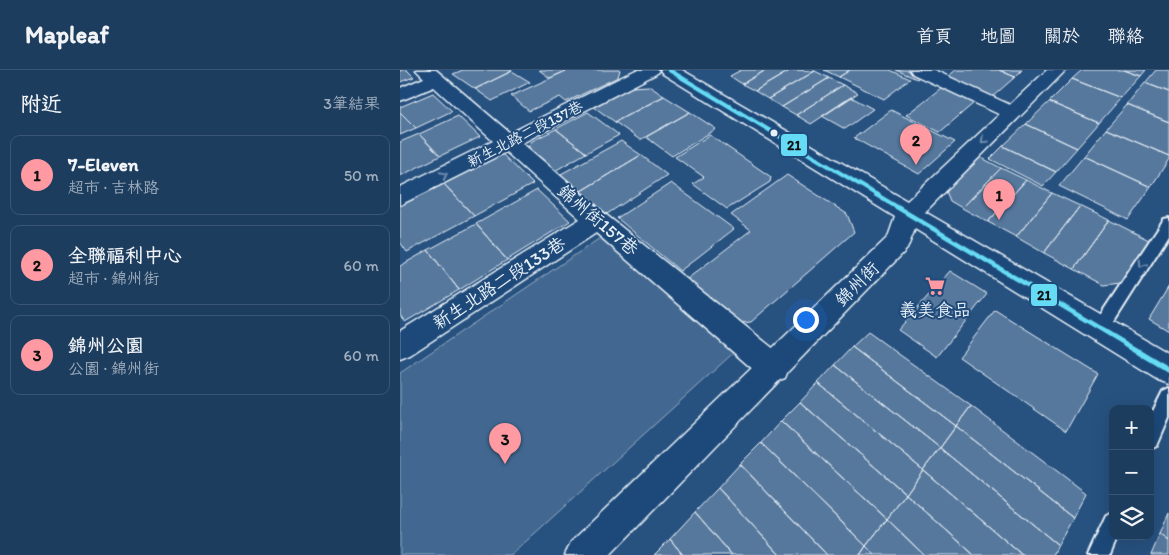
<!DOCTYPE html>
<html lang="zh-TW">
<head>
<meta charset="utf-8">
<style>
	body { margin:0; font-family:Itim,"LXGW WenKai TC",sans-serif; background:#2a4868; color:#f1f3f6 }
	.controls { position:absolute; right:15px; bottom:15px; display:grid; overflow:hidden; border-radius:10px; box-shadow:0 5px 20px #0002 }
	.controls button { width:45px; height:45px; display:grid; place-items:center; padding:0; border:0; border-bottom:1px solid #3b5674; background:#1d3d5f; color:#f1f3f6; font:25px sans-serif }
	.you { position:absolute; left:405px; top:249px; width:18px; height:18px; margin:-12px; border:4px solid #fff; border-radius:50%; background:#1a73e8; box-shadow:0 0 0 8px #1a73e833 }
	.badge { display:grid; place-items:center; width:32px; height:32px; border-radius:50%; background:#ff9aa2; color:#111; font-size:16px; font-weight:700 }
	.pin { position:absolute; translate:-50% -41px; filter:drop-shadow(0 1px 2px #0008) }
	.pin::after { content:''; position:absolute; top:26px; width:18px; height:15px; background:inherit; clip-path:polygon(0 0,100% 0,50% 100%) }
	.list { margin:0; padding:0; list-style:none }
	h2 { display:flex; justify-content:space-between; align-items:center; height:65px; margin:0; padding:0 20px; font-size:21px }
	h2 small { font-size:16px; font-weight:400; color:#a0aebd }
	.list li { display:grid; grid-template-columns:32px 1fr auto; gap:15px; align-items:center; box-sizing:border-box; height:80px; margin:0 10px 10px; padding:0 10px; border:1px solid #3b5674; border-radius:10px }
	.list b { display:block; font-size:19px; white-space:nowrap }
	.list p { margin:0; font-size:16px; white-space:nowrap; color:#a0aebd }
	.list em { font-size:16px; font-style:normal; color:#a0aebd }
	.icon { flex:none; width:28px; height:28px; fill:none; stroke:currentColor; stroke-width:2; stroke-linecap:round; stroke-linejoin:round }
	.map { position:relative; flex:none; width:769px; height:485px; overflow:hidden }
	header { display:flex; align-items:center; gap:30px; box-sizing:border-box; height:70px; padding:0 25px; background:#1d3d5f; border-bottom:1px solid #3b5674 }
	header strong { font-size:24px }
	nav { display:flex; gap:28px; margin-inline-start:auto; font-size:18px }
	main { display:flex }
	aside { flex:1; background:#1d3d5f }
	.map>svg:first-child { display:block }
	.green { fill:#436891; stroke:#96acc4 }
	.building { fill:#57789d; stroke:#e8f1f8 }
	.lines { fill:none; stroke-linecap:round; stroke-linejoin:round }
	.lane-casing { stroke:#e8f1f8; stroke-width:4 }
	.street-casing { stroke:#e8f1f8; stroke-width:3 }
	.secondary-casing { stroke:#e8f1f8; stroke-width:3 }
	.lane { fill:#1f4a7a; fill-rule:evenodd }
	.street { fill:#1f4a7a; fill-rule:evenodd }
	.secondary { fill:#1f4a7a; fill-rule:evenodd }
	.bus-1-far2-casing { stroke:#1f4a7a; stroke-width:6 }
	.bus-1-far1-casing { stroke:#1f4a7a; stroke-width:8 }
	.bus-1-casing { stroke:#1f4a7a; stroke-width:10 }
	.bus-1-far2 { stroke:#66dbf5; stroke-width:4 }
	.bus-1-far1 { stroke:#66dbf5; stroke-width:4.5 }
	.bus-1 { stroke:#66dbf5; stroke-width:6 }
	.oneway { stroke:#6f8dac }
	.bus-dot { fill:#e8f1f8; stroke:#1f4a7a; stroke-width:2 }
	.labels { text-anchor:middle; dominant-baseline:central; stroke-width:4; stroke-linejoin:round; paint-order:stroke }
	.far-street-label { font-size:15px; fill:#e8f1f8; stroke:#1f4a7a }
	.street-label { font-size:18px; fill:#e8f1f8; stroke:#1f4a7a }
	.poi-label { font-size:18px; fill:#e8f1f8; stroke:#1f4a7a }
	.line-badge { stroke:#1f4a7a; stroke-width:2 }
	.pale-badge-label { font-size:14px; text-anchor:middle; font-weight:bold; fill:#111 }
</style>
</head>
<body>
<header>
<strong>Mapleaf</strong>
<nav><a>首頁</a><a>地圖</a><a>關於</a><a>聯絡</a></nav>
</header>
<main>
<aside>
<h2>附近<small>3筆結果</small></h2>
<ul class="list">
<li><span class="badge">1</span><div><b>7-Eleven</b><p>超市 · 吉林路</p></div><em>50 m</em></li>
<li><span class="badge">2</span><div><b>全聯福利中心</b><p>超市 · 錦州街</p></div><em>60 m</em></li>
<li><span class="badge">3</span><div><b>錦州公園</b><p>公園 · 錦州街</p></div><em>60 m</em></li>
</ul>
</aside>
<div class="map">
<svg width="769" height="485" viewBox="0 0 769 485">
	<rect width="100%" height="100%" fill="#27517f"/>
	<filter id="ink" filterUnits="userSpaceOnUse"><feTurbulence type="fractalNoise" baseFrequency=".02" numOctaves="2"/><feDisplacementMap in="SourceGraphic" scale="10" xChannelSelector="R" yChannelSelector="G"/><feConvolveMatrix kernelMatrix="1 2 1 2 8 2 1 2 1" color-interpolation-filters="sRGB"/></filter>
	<g filter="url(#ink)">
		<path class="green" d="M209 162 341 276 111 485H0V303Z"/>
		<path class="building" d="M0 0H7L14 7 0 12Z
			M63 0H111L112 1 75 19 53 4Z
			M139 0H168L150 8Z
			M168 0H220L218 7 166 32 160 27 129 41 111 26Z
			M341 0H366L342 14 330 6Z
			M366 0H391L355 21 342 14Z
			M391 0 415 1 368 29 355 21Z
			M424 0H450L439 7Z
			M450 0H490L510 9 484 29 439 7Z
			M496 0H516L524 3 517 9Z
			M556 0H599L615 7 591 28 546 8Z
			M599 0H622L615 7Z
			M682 0H724L741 6 721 28 672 9Z
			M724 0H746L741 6Z
			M756 0H769V22L745 13Z
			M112 1 130 12 92 31 75 19Z
			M415 1 429 8 382 37 368 29Z
			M429 8 443 15 396 45 382 37Z
			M672 9 721 28 699 53 649 32Z
			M745 13 769 22V52L727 35Z
			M443 15 458 23 411 54 396 45Z
			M249 16 264 26 215 52 194 37 232 17Z
			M541 18 574 33 540 62 506 45Z
			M33 23 52 41 16 58 0 42V37Z
			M264 26 290 42 240 70 215 52Z
			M451 27 473 39 445 59 422 46Z
			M649 32 699 53 677 78 626 54Z
			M727 35 769 52V86L706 59Z
			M491 40 555 72 519 104 454 68Z
			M0 42 16 58 0 65Z
			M188 42 219 65 186 83 156 59Z
			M290 42 316 59 272 86 246 67Z
			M58 46 80 67 40 86 19 64Z
			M626 54 677 78 656 102 603 76Z
			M156 59 186 83 153 102 127 79 132 71Z
			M706 59 769 86V89L751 117 684 86Z
			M19 64 40 86 0 106V72Z
			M310 65 371 107 370 112 327 139 293 114 304 107 275 87Z
			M221 71 241 85 181 121 161 104Z
			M603 76 656 102 643 116 590 89Z
			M102 84 133 114 74 146 44 114Z
			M241 85 267 105 207 144 181 121Z
			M576 85 601 98 562 138 550 131 544 116Z
			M684 86 751 117 728 150 659 116Z
			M601 98 626 110 588 152 562 138Z
			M387 105 447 144 454 162 351 252 330 254 284 214 289 211 287 209 351 160 331 145Z
			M626 110 652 123 616 167 588 152Z
			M271 113 334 159 280 201 217 148Z
			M44 114 74 146 7 182 0 172V136Z
			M137 120 170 151 107 190 76 154Z
			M652 123 680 136 644 183 616 167Z
			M680 136 709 150 674 199 644 183Z
			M709 150 749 170 721 213 704 215 674 199Z
			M76 154 107 190 59 220 28 180Z
			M28 180 59 220 5 252 0 245V196Z
			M550 201 587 224 537 287 498 260Z
			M769 216V261L749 249Z
			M595 240 698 304 666 361 559 287Z
			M468 262 571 336 556 356 452 277Z
			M452 277 556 356 540 378 435 295Z
			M435 295 540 378 523 400 418 313Z
			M418 313 523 400 506 424 400 332Z
			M400 332 506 424 487 449 381 351Z
			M571 336 686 423 673 448 556 356Z
			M381 351 487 449 466 476 361 373Z
			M556 356 673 448 658 475 540 378Z
			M361 373 466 476 460 485H427L340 394Z
			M540 378 658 475 653 485H622L523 400Z
			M340 394 427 485H380L318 418Z
			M523 400 622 485H574L506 424Z
			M318 418 380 485H332L295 442Z
			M506 424 574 485H524L487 449Z
			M295 442 332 485H283L270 469Z
			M769 443V471L760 464Z
			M487 449 524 485H475L466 476Z
			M760 464 769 471V485H751Z
			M270 469 283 485H254Z
			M466 476 475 485H460Z"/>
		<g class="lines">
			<defs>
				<path id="lane" d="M769 148V165L707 263 701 265 695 263 693 258 695 253 764 149Z
					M769 318V348L757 376 750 379V347L763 321Z
					M713 443V466H718L710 485H688L706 446Z"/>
				<path id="street" d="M16 0H36L110 63 236 0H259L256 4 122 73 205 144 385 288 389 298 385 308 374 312 363 308 196 163 10 285 0 289V261L180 149 106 82 0 135V117L93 71 34 17 0 31V18L24 8Z
					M510 0H534L619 39 622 43 619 47 612 49 605 47 513 4Z"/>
				<path id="secondary" d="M260 0H282L507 131 647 0H666L525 142 769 284V314L758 310 515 159 507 179 210 485H165L171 472 488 167 495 147 263 4Z"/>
			</defs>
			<use href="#lane" class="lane-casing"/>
			<use href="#street" class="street-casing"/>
			<use href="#secondary" class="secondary-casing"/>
			<use href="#lane" class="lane"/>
			<use href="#street" class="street"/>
			<use href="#secondary" class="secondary"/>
			<defs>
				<path id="bus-1-far2" d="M269 0 477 125"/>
				<path id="bus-1-far1" d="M475 124 741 283"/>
				<path id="bus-1" d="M739 282 769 300"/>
			</defs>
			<use href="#bus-1-far2" class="bus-1-far2-casing"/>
			<use href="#bus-1-far1" class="bus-1-far1-casing"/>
			<use href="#bus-1" class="bus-1-casing"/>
			<use href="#bus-1-far2" class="bus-1-far2"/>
			<use href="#bus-1-far1" class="bus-1-far1"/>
			<use href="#bus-1" class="bus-1"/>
		</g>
		<defs><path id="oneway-chevron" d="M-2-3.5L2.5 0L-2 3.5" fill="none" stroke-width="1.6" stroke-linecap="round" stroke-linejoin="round" transform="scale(1.25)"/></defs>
		<g class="oneway">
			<use href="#oneway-chevron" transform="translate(584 70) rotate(136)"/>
			<use href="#oneway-chevron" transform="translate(44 105) rotate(-26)"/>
			<use href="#oneway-chevron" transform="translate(742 194) rotate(123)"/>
		</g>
	</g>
	<defs>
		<symbol id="supermarket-bare" viewBox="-9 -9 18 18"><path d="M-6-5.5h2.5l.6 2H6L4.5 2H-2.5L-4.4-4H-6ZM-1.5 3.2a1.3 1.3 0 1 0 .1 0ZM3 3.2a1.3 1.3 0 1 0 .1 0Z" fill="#ff9aa2" stroke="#1f4a7a" stroke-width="2.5" paint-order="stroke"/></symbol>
	</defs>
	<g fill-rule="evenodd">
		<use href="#supermarket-bare" x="521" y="202" width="28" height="28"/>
	</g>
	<circle class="bus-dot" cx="374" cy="63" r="4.5"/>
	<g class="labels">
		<g class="far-street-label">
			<text transform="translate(125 64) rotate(-27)">新生北路二段137巷</text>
		</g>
		<g class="street-label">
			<text transform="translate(198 150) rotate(40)">錦州街157巷</text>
			<text transform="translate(99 213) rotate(-33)">新生北路二段133巷</text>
			<text transform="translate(457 214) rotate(-45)">錦州街</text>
		</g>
		<g class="poi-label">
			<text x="535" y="240">義美食品</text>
		</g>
	</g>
	<g class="line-badge">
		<rect x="380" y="63" width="28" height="24" rx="5" fill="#66dbf5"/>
		<rect x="630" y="213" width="28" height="24" rx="5" fill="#66dbf5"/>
	</g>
	<g class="pale-badge-label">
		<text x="394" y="80">21</text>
		<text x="644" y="230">21</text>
	</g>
</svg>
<div class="controls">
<button>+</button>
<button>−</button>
<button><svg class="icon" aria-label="layers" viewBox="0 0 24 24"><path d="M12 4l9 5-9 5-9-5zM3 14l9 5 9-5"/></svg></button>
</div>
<div class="you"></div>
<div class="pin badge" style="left:599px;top:150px">1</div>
<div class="pin badge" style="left:516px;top:95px">2</div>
<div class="pin badge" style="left:105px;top:394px">3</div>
</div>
</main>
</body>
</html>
